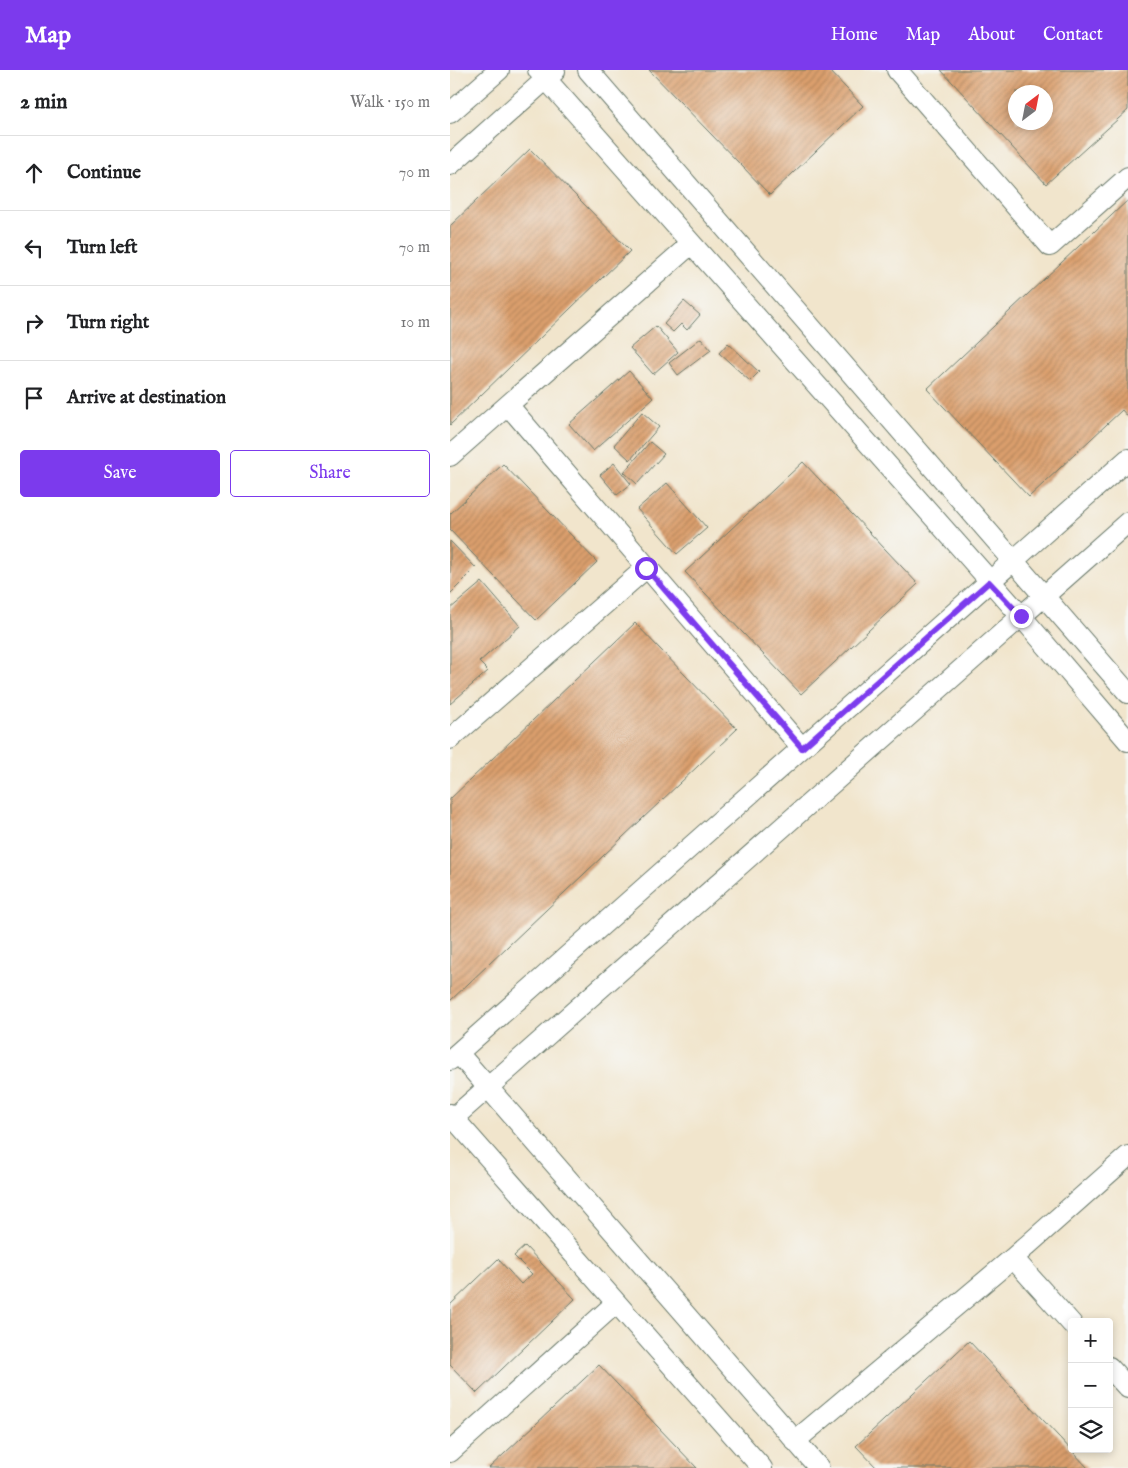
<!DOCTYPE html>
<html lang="en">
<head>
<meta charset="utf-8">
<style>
	body { margin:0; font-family:"IM FELL English",serif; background:#f2f2f2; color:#202124 }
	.controls { position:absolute; right:15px; bottom:15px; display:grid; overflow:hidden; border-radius:5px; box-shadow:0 2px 8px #0003 }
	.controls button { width:45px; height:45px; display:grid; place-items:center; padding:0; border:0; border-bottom:1px solid #e0e0e0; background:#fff; color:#202124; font:25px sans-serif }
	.compass { position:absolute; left:558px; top:15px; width:45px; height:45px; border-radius:50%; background:#fff; box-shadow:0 2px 8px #0003; rotate:32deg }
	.stop { position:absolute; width:15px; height:15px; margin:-11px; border:4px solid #7c3aed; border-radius:50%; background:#fff }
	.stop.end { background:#7c3aed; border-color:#fff; box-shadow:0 1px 5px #0008 }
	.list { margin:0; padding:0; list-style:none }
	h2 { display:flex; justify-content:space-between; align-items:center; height:65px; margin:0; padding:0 20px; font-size:21px }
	h2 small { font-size:16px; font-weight:400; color:#757577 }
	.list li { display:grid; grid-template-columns:32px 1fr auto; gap:15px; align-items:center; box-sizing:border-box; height:75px; padding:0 20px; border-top:1px solid #e0e0e0 }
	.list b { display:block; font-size:19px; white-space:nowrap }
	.list em { font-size:16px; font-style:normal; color:#757577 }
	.actions { display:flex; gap:10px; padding:15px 20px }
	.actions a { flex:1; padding:11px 0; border:1px solid #7c3aed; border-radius:5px; text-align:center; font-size:18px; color:#7c3aed }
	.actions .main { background:#7c3aed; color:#fff }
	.icon { flex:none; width:28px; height:28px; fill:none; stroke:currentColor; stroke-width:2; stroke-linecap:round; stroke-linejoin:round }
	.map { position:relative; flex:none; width:678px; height:1398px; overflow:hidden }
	header { display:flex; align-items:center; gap:30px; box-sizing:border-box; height:70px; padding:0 25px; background:#7c3aed; color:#fff }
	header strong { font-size:24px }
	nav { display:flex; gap:28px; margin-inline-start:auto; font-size:18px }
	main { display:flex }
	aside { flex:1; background:#fff }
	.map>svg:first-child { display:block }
	.building { fill:url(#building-hatch); fill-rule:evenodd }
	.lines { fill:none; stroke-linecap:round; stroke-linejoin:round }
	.street-casing { stroke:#687869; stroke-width:22 }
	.street { stroke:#fff; stroke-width:20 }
	.route { stroke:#7c3aed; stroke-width:6 }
</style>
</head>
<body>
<header>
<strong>Map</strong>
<nav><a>Home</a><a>Map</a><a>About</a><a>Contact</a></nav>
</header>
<main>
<aside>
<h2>2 min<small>Walk · 150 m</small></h2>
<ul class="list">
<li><svg class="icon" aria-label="ahead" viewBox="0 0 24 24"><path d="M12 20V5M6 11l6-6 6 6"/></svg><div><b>Continue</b></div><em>70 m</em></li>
<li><svg class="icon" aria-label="left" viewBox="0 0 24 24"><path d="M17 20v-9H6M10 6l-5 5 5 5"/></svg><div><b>Turn left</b></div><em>70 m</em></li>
<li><svg class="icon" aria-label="right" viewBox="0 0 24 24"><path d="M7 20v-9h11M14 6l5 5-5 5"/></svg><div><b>Turn right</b></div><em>10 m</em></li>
<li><svg class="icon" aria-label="arrive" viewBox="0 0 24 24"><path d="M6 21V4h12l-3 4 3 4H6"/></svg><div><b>Arrive at destination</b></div></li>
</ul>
<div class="actions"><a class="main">Save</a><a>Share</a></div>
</aside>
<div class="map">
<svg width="678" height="1398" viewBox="0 0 678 1398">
	<defs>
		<pattern id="building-hatch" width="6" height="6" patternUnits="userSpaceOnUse" patternTransform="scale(1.25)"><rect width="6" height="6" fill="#db9f6d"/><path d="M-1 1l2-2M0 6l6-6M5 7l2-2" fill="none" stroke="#b1835a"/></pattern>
	</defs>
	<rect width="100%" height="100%" fill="#f6f6f2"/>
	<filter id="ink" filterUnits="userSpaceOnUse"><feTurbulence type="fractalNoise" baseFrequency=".02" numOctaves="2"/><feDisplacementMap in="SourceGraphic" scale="10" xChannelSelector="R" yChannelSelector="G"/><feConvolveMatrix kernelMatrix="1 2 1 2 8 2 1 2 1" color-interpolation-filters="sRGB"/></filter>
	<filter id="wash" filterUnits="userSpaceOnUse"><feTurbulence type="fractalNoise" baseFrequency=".0096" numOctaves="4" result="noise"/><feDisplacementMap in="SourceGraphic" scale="20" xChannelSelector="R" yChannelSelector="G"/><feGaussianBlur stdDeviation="1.12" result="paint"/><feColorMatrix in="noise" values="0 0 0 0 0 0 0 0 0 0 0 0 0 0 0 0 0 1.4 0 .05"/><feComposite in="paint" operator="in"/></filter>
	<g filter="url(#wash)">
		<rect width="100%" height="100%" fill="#f1e5cc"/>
		<g id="blocks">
			<path class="building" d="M199 0H379L413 36 320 125Z
				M491 0H678V40L596 114ZM566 22H596V52H566Z
				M80 79 180 181 0 355V156Z
				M678 130V347L672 340 579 427 477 319Z
				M234 231 250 245 237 260 231 254 223 262 214 254Z
				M206 256 228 282 203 304 180 278Z
				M251 268 261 280 228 305 219 293Z
				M278 273 309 302 300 311 269 283Z
				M179 301 203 328 143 381 119 354Z
				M192 342 209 357 180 390 164 375Z
				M200 372 214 384 187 414 174 402Z
				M353 392 468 514 351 624 235 502Z
				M164 393 181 414 167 425 150 405Z
				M53 394 147 492 86 550 0 460V444Z
				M217 413 257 458 227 484 187 439Z
				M0 471 26 498 0 524Z
				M32 512 70 556 29 592 38 601 0 634V539Z
				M185 553 287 659 0 931V729Z
				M75 1176 125 1229 27 1323 0 1295V1235L48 1189 71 1214 82 1204 64 1186Z
				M519 1271 638 1398H427L406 1376Z
				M149 1295 247 1398H39Z"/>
		</g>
	</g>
	<g filter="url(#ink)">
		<use href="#blocks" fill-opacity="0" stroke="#687869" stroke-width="1"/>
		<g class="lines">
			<defs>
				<path id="street" d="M88 0 571 546 678 671
					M138 0 678 623
					M447 0 600 176 678 107
					M0 43 49 0
					M0 95 105 1
					M58 335 352 678
					M0 386 241 174
					M0 669 196 498
					M8 983 369 1398
					M0 990 678 389
					M0 1044 312 1398
					M0 1051 678 452
					M563 1188 622 1254
					M659 1297 678 1318
					M345 1371 563 1188 678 1086
					M0 1382 166 1233"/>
			</defs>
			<use href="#street" class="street-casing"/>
			<use href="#street" class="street"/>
		</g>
	</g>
	<g class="lines" filter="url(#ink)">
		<path class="route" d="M196 498 352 678 539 512 571 546"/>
	</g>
</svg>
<div class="controls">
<button>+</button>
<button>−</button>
<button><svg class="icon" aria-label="layers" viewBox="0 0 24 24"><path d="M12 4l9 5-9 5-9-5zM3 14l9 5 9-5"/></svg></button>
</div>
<svg class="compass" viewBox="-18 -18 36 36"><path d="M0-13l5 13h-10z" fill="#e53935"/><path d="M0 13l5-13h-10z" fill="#757577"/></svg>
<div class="stop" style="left:196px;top:498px"></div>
<div class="stop end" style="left:571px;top:546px"></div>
</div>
</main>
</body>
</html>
